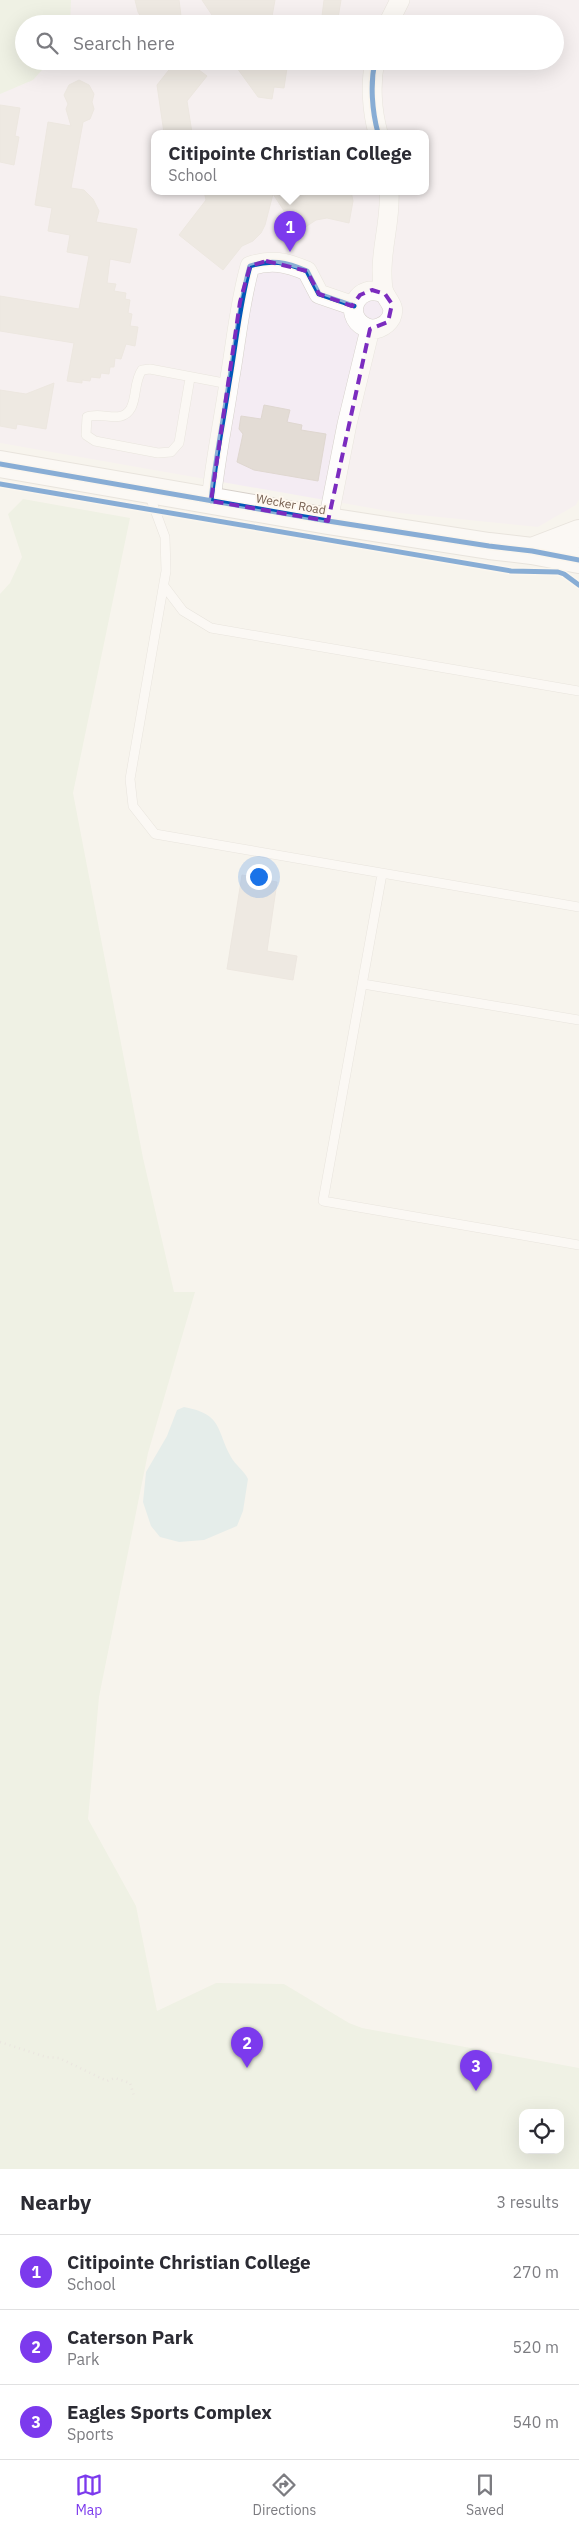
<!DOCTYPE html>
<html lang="en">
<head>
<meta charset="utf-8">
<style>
	body { margin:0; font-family:"IBM Plex Sans",sans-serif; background:#f2f2f3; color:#2b2b33 }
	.controls { position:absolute; right:15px; bottom:15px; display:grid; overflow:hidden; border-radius:10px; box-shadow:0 5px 20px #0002 }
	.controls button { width:45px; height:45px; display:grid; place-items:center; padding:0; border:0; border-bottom:1px solid #e1e1e2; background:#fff; color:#2b2b33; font:25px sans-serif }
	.you { position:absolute; left:258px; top:876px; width:18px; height:18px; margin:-12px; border:4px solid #fff; border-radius:50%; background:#1a73e8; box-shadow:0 0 0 8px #1a73e833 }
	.badge { display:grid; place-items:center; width:32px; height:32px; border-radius:50%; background:#7c3aed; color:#fff; font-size:16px; font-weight:700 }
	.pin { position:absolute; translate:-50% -41px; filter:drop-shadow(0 1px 2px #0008) }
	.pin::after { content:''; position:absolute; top:26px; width:18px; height:15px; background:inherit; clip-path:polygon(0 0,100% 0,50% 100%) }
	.popup { position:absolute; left:151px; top:130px; width:278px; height:65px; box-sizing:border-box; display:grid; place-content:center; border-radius:10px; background:#fff; filter:drop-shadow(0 1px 4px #0005); font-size:16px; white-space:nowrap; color:#7c7c81 }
	.popup b { font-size:19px; color:#2b2b33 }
	.popup::after { content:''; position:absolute; left:50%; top:100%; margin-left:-10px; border:10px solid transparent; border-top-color:#fff }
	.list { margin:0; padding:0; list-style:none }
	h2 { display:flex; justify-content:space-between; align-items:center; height:65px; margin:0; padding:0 20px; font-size:21px }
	h2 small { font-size:16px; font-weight:400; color:#7c7c81 }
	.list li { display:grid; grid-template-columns:32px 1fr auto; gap:15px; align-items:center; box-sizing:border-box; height:75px; padding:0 20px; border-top:1px solid #e1e1e2 }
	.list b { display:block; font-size:19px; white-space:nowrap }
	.list p { margin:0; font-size:16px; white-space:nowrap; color:#7c7c81 }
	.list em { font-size:16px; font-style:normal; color:#7c7c81 }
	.icon { flex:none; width:28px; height:28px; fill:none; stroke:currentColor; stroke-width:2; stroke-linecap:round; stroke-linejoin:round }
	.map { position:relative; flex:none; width:579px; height:2169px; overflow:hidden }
	.search { position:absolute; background:#fff; box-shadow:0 5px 20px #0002; left:15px; right:15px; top:15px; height:55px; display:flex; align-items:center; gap:12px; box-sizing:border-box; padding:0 18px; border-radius:28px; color:#7c7c81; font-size:19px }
	.sheet { height:290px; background:#fff }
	nav { display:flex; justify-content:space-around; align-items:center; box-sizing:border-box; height:70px; border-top:1px solid #e1e1e2; background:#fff; font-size:14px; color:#7c7c81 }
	nav a { display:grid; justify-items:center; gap:2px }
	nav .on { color:#7c3aed }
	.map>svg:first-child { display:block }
	.education { fill:#f4ecf3; fill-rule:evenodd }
	.green { fill:#e4edd9; fill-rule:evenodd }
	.water { fill:#cfe4e7 }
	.building { fill:#e3dcd5; stroke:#dfd7d0 }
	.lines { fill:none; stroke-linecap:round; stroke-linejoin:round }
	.lane-casing { stroke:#d6d1cb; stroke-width:10 }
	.street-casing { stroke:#d6d1cb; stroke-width:20 }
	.secondary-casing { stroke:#d6d0ca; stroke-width:28 }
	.path { stroke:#dad4cf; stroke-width:2.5; stroke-dasharray:1 4; stroke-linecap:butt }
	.lane { stroke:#fefdfc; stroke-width:9 }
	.street { stroke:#fefdfc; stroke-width:19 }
	.secondary { stroke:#fefdfc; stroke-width:26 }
	.cycleway-casing { stroke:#fef8ef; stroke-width:8 }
	.cycleway { stroke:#0057b8; stroke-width:5 }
	.marked { fill:none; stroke:#7b2cbf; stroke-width:4; stroke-dasharray:10 6; stroke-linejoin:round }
	.labels { text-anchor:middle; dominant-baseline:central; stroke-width:4; stroke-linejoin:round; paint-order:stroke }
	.street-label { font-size:12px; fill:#745d4e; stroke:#fef8ef }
</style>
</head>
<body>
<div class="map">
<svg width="579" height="2169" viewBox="0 0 579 2169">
	<rect width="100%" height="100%" fill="#f7f4ed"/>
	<path class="education" d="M0 0H579V499L576 505 538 527 399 513 0 443ZM24 24H555V61H24ZM155 133H425V191H155Z"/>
	<path class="green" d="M0 0H71L70 24H24V61H50L33 80 0 94Z
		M23 499 130 518 73 793 143 1158 174 1292H195L148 1453 99 1697 88 1819 136 1906 157 2011 216 1983 284 1984 349 2023 362 2028 579 2068V2169H0V594L10 583 22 557 8 514ZM523 2113H560V2150H523Z"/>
	<path class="water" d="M184 1407C223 1414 216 1430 231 1457 235 1465 244 1470 248 1479L243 1511 237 1526 204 1540 179 1542 160 1537 151 1526 143 1502 146 1472 167 1436 177 1410Z"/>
	<path class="building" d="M135 0H179L182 24H145L138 12Z
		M202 0H275L271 22 259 20V24H218Z
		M324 0H341L337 24H321Z
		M176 61H187L207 76 187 101 192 133H164L157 85Z
		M232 61H288L284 88 274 87 272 99 258 97Z
		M79 80 89 85 94 94 92 102 94 109 90 119 83 122 71 188 84 190 93 199 99 211 96 222 137 229 130 263 110 259 107 283 116 284 114 291 126 293 125 299 130 300 128 313 132 314 130 326 138 327 135 346 126 344 121 359 115 358 114 367H110L109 374 101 373 100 378 91 377 90 381 82 380V383L67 381 74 343 0 331V296L79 309 89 256 67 252 70 235 48 231 52 208 35 205 48 122 71 126 66 109 68 104 64 95 69 85Z
		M0 105 20 108 15 136 19 137 14 165 0 162Z
		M204 191H351L353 201 349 223 327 218 316 220 298 232 273 194 265 225 261 233 253 241 242 246 223 270 179 235 206 200Z
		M54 383 46 429 17 424 16 429 0 426V390L26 394Z
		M264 405 290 410 287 422 302 425 301 430 326 434 318 481 254 470 237 462 243 434 239 429 241 416 261 419Z
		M242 875 277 882 267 951 297 956 293 980 227 969Z"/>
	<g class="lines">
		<defs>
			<path id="lane" d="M190 378 179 443 171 452 158 453 95 441 86 435 87 417C102 411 122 425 131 408 137 396 134 381 142 370L150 369 229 384
				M149 494 165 537 166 571 130 779 133 806 155 834 579 907
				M164 586 183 611 211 628 579 691
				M382 874 323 1201 579 1245
				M363 984 579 1020"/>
			<path id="street" d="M388 24 400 0
				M375 61C370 84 372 111 378 133
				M385 294C358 280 341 315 365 327 374 332 386 327 391 318 396 307 389 302 385 294 382 289 382 277 382 271 382 244 391 218 389 191
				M211 501C215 461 223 423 229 383 236 344 239 305 250 266 271 259 286 262 307 271L319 294 354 306
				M328 521 347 424 370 329"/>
			<path id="secondary" d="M0 464 328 521 489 546 532 551 579 560
				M532 551 579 533"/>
		</defs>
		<use href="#lane" class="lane-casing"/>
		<use href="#street" class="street-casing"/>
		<use href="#secondary" class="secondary-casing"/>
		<path class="path" d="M0 2042 46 2057 59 2058 107 2081 115 2078 130 2083 134 2096"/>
		<use href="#lane" class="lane"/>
		<use href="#street" class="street"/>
		<use href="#secondary" class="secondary"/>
		<defs>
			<path id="cycleway" d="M375 61C370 84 372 111 378 133
				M0 464 328 521 489 546 532 551 579 560
				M0 484 511 571 558 572 564 574 579 585
				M211 501C215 461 223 423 229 383 236 344 239 305 250 266 271 259 286 262 307 271L319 294 354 306"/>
		</defs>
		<use href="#cycleway" class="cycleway-casing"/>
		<use href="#cycleway" class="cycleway"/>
	</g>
	<path d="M0 0H579V2169H0ZM266 261 307 271 319 294 352 306 360 295 372 290 385 294 392 304 388 322 370 329 328 521 211 501 240 302 250 266Z" fill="#f7f4ed" fill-opacity=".55" fill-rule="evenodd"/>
	<path class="marked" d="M266 261 307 271 319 294 352 306 360 295 372 290 385 294 392 304 388 322 370 329 328 521 211 501 240 302 250 266Z"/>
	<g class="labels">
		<g class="street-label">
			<text transform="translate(291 504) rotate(10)">Wecker Road</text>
		</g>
	</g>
</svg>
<div class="controls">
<button><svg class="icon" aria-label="locate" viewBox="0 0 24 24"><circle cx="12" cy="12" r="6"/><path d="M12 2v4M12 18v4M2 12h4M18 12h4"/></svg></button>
</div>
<div class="you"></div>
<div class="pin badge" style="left:290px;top:252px">1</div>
<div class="popup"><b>Citipointe Christian College</b>School</div>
<div class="pin badge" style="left:247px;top:2068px">2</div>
<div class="pin badge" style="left:476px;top:2091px">3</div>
<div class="search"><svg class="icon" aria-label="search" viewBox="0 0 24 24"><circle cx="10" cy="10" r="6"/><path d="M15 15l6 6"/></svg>Search here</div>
</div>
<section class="sheet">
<h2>Nearby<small>3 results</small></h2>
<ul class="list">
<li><span class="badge">1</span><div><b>Citipointe Christian College</b><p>School</p></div><em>270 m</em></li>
<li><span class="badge">2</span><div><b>Caterson Park</b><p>Park</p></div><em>520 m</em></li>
<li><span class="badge">3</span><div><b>Eagles Sports Complex</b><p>Sports</p></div><em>540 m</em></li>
</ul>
</section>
<nav>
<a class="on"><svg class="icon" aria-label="map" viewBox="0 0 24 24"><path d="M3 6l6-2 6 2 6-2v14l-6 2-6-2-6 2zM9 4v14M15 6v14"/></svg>Map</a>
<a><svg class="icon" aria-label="directions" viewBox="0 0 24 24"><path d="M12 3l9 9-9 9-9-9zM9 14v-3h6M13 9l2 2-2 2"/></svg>Directions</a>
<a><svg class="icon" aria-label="saved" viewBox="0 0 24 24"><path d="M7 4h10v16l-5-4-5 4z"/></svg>Saved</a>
</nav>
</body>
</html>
